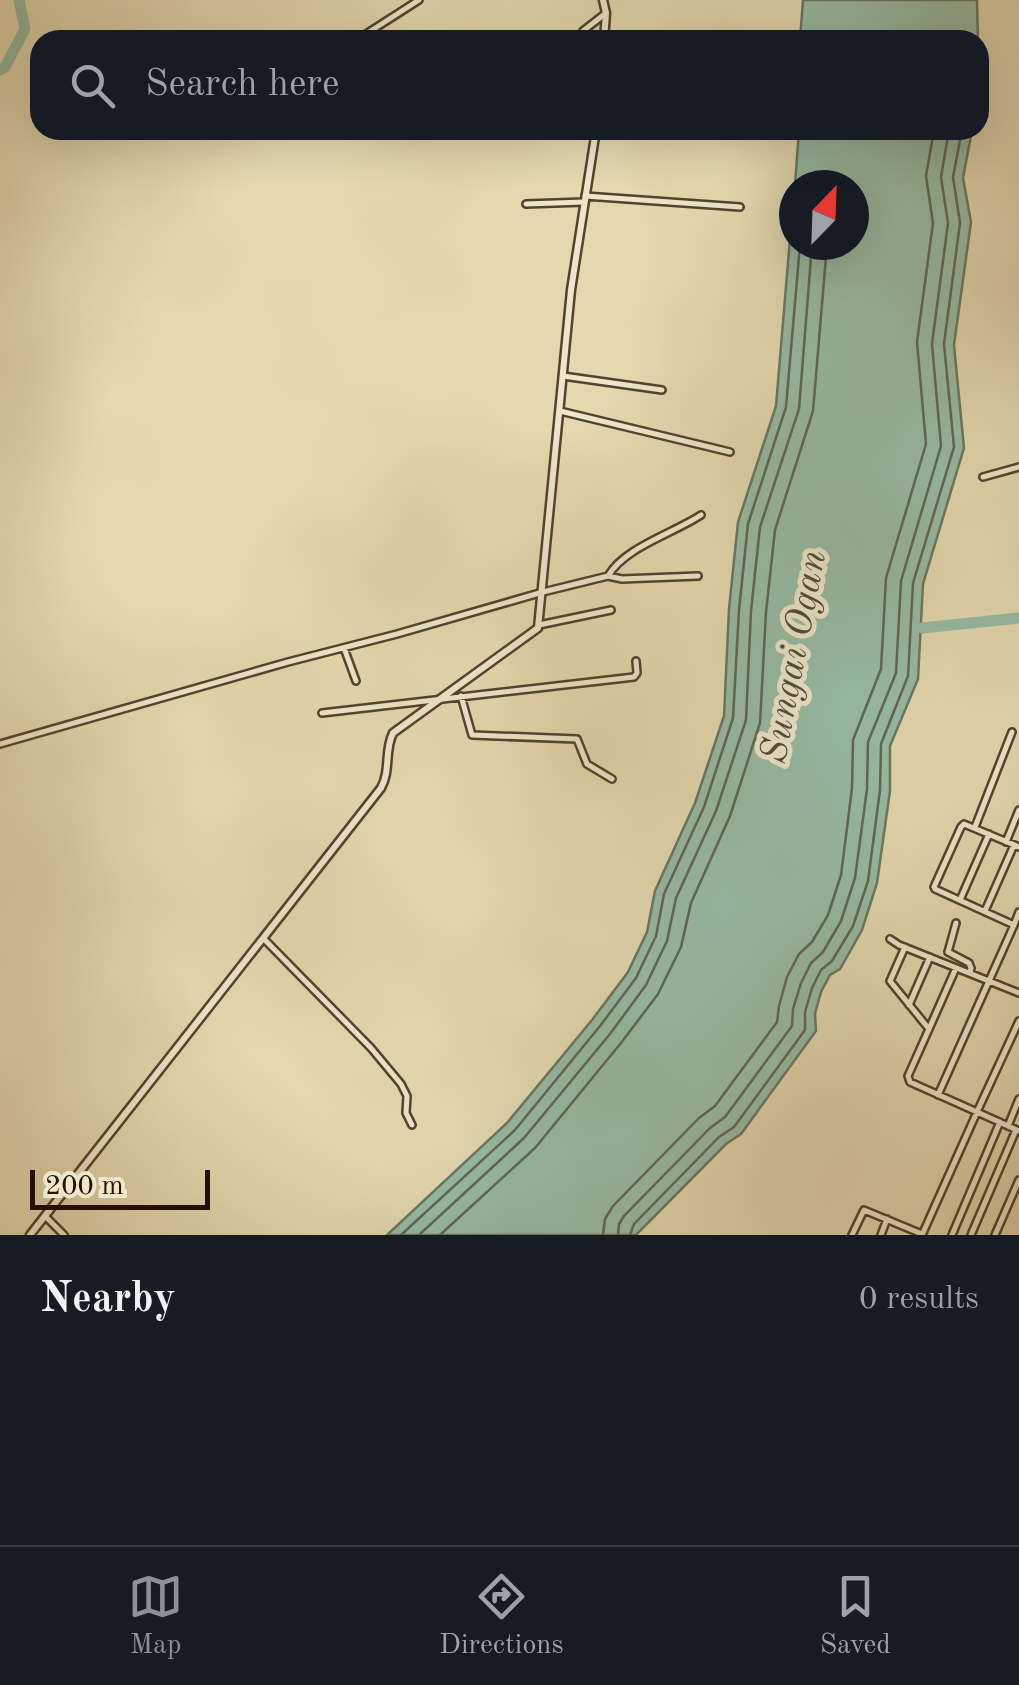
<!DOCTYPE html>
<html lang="en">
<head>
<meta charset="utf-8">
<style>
	body { margin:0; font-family:"Old Standard TT",serif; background:#20242c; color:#f1f3f6 }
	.compass { position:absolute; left:779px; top:170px; width:90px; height:90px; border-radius:50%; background:#171b24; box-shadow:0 10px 40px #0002; rotate:23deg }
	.scale { position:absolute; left:30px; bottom:25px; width:180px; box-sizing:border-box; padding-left:10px; border:5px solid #251000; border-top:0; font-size:28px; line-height:35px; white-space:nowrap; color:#251000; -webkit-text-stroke:8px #ede6cb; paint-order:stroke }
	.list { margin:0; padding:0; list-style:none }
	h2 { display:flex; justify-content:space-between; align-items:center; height:130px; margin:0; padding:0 40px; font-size:42px }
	h2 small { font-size:32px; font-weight:400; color:#9ea1a6 }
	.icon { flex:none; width:55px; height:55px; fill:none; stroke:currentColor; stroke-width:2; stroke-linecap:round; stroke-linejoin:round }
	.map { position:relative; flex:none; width:1019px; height:1235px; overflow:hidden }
	.search { position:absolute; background:#171b24; box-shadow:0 10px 40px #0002; left:30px; right:30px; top:30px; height:110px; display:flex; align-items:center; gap:25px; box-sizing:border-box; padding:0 35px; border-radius:30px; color:#9ea1a6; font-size:38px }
	.sheet { height:310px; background:#171b24 }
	nav { display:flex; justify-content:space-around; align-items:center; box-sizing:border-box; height:140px; border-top:2px solid #363941; background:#171b24; font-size:28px; color:#9ea1a6 }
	nav a { display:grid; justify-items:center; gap:5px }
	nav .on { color:#8c9099 }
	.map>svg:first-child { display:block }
	.water { fill:#96bba5; stroke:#697763; stroke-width:2.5 }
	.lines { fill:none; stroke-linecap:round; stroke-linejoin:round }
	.shore { stroke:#5e6652; stroke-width:2.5 }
	.river { stroke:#96bba5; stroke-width:11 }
	.minor-casing { stroke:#54422c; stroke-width:10 }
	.tertiary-casing { stroke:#54422c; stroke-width:11 }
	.minor { stroke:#ede6cb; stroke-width:5 }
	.tertiary { stroke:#ede6cb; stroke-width:6 }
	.labels { text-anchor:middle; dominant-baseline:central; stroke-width:10; stroke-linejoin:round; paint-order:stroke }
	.water-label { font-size:38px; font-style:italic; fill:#4d4c3a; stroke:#ede6cb }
</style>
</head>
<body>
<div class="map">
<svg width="1019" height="1235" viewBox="0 0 1019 1235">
	<rect width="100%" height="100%" fill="#e3d8af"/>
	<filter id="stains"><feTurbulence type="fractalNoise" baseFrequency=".002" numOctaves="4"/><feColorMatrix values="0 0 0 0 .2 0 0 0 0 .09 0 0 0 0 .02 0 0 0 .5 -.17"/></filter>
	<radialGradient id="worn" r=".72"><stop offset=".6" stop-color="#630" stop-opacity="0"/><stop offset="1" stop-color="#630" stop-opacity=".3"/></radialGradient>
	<path class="water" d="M803 0H977L978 40H800Z
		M799 130H972L963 178 971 222 954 345 964 448 923 584 918 679 890 746V791L877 883 862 930 840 969 830 975 821 992 815 1014 816 1031 741 1134 726 1144 636 1235H387L507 1123 592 1020 628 972 647 932 655 891 695 803 724 716 729 609 738 522 776 406 794 191V245H854V185H795Z"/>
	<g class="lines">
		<path class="shore" d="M401 1235 515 1130 600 1026 636 978 656 936 664 894 704 807 733 718 739 610 748 524 786 407 800 245
			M419 1235 524 1138 610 1034 646 985 667 941 676 898 716 811 746 720 751 611 760 527 799 409 812 245
			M440 1235 535 1148 621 1043 658 994 681 947 691 903 730 816 760 723 766 612 775 530 813 411 827 245
			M603 1235 605 1219 613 1206 699 1118 715 1106 777 1022 779 1006 787 977 799 954 812 942 828 915 841 875 852 788 853 740 881 669 886 578 926 444 917 342 933 223 926 176 934 130
			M618 1235 619 1224 624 1216 710 1128 725 1117 792 1026 793 1009 801 983 811 963 823 952 841 921 855 878 867 789 868 742 896 673 901 581 941 446 932 344 948 223 941 177 949 130
			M630 1235 634 1224 719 1137 734 1127 805 1030V1012L812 988 821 970 832 961 853 926 868 881 880 790 881 744 908 676 913 583 954 447 944 344 960 223 953 177 962 130"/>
		<path class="river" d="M0 70 5 67 25 29 19 0
			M922 628 1019 618"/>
		<defs>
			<path id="minor" d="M583 31 606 13
				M366 34 419 0
				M585 196 740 207
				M526 204 584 202
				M563 376 662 390
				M560 411 730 452
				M983 477 1019 467
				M608 576C625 547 674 533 701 515
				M539 625 611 610
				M344 648 356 681
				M461 696 472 735 577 739 587 764 612 779
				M322 713 634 677 637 673 636 661
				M0 744 288 662 397 634 543 592 608 576 622 579 698 576
				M975 827 1012 732
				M1006 842 1019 810
				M960 900 989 834
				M985 911 1014 845
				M956 923 948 952 969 963 971 968 970 973
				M1014 925 1019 912
				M264 939 371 1048 401 1084 407 1096 406 1113 412 1125
				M890 939 899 945 1019 993
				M905 947 890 981 929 1029 908 1076 910 1082 977 1112 1019 1021
				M909 1005 930 957
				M929 1029 956 968
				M938 1095 1014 925 935 889 934 887 961 827 964 824 1019 847
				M1008 1126 1019 1099
				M45 1216 64 1235
				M852 1235 864 1210 922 1234
				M881 1235 887 1219
				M922 1235 977 1112 1019 1131
				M952 1235 1000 1122
				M971 1235 1016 1130
				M995 1235 1019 1180"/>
			<path id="tertiary" d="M603 0 606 13 604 40
				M30 1235 381 788C391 770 384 751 393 733L538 628 571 290 596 130"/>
		</defs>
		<use href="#minor" class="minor-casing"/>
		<use href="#tertiary" class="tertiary-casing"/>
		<use href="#minor" class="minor"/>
		<use href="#tertiary" class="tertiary"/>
	</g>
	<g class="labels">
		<g class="water-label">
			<text transform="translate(795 657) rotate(-79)">Sungai Ogan</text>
		</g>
	</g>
	<rect width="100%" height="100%" filter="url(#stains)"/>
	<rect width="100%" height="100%" fill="url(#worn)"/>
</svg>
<svg class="compass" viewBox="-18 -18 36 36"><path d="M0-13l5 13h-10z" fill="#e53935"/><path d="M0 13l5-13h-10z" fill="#9ea1a6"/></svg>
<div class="scale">200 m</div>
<div class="search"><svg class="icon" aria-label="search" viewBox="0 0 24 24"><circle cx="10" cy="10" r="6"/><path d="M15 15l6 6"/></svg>Search here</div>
</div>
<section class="sheet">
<h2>Nearby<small>0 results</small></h2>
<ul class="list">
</ul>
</section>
<nav>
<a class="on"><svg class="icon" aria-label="map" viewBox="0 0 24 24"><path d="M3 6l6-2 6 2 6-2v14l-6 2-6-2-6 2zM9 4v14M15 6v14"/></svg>Map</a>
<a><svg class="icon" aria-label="directions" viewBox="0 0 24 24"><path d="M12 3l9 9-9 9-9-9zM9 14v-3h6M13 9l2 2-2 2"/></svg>Directions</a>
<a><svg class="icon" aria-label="saved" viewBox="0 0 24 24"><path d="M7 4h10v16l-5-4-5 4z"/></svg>Saved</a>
</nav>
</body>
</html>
